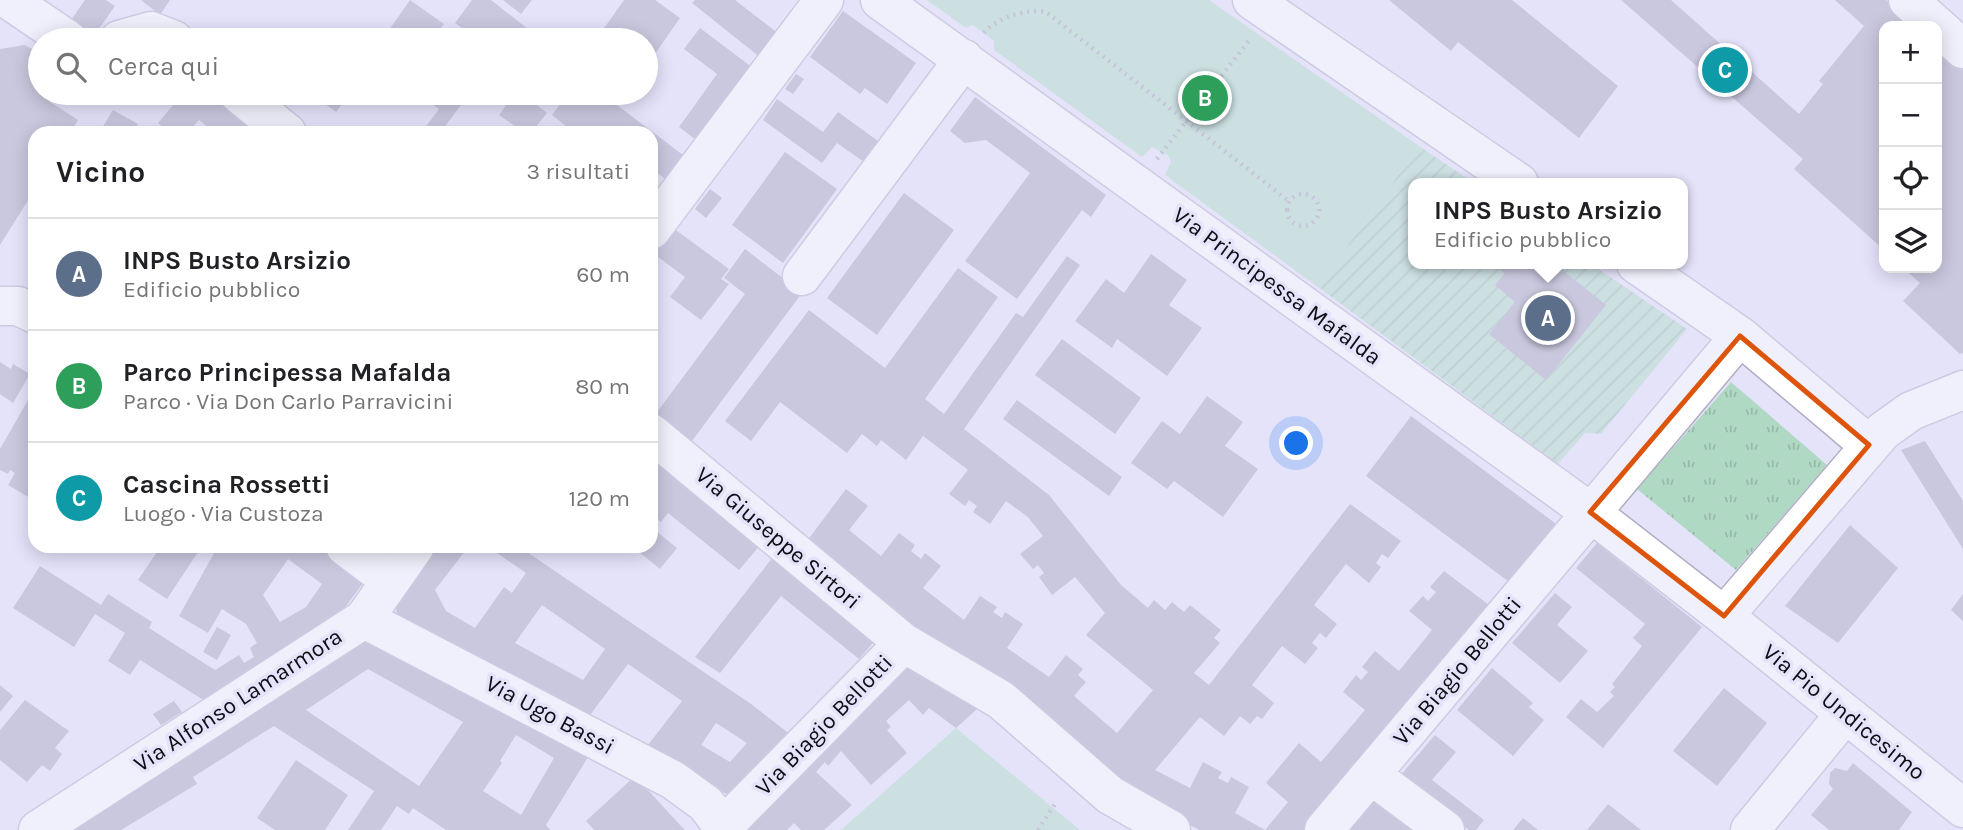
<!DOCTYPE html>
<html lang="it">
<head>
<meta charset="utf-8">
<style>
	body { margin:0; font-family:Karla,sans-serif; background:#f2f2f2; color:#202124 }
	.controls { position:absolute; right:21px; top:21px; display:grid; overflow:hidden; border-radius:14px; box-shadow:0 4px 18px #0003 }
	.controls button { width:63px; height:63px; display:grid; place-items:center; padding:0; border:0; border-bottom:2px solid #e0e0e0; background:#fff; color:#202124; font:35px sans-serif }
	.you { position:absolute; left:1297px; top:444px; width:24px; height:24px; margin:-18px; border:5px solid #fff; border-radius:50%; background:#1a73e8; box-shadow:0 0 0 10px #1a73e833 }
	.badge { display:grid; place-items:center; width:46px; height:46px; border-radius:50%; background:#2a8b63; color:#fff; font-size:23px; font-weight:700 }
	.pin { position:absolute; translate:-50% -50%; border:4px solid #fff; box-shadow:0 2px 7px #0006 }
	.popup { position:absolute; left:1408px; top:178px; width:280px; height:91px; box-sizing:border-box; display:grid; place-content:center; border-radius:14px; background:#fff; filter:drop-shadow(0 2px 5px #0005); font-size:23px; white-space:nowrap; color:#757577 }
	.popup b { font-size:26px; color:#202124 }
	.popup::after { content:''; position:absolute; left:50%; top:100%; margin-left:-14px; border:14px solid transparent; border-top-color:#fff }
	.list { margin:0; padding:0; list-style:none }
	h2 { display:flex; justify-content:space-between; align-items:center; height:91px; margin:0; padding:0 28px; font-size:30px }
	h2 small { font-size:23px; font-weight:400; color:#757577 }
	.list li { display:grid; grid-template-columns:46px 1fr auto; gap:21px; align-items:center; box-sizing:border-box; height:112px; padding:0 28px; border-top:2px solid #e0e0e0 }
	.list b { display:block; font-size:26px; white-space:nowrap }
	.list p { margin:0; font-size:23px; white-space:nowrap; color:#757577 }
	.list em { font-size:23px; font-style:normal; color:#757577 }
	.icon { flex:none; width:38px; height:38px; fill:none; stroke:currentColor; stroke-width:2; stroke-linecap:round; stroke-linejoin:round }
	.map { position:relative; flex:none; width:1963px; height:830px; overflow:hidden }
	.search { position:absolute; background:#fff; box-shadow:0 4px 18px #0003; left:28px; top:28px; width:630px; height:77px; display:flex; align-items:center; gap:18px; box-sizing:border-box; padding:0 24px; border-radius:38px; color:#757577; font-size:26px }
	.panel { position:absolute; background:#fff; box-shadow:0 4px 18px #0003; left:28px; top:126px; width:630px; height:427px; border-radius:21px }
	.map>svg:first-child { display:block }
	.grass { fill:url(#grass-tufts) }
	.park { fill:#b0d9c4 }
	.garden { fill:url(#garden-furrows) }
	.building { fill:#a8a6bc; fill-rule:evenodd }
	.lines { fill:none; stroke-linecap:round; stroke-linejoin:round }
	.minor-casing { stroke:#b0aec4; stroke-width:41 }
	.path { stroke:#a2a1b3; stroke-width:4.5; stroke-dasharray:2 5; stroke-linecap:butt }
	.minor { stroke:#fff; stroke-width:38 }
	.marked { fill:none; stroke:#dd550c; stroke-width:5; stroke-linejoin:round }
	.labels { text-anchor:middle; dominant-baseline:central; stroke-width:7; stroke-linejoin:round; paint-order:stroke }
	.street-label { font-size:23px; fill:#0d0c13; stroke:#e4e3fa }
</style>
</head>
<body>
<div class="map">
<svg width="1963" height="830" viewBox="0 0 1963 830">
	<defs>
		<pattern id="grass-tufts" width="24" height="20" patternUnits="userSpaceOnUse" patternTransform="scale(1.75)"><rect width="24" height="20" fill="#b0d9c4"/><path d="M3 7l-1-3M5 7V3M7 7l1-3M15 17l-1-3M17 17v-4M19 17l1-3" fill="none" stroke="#96b9a8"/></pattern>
		<pattern id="garden-furrows" width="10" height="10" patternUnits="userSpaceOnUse" patternTransform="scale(1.75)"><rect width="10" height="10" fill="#b0d9c4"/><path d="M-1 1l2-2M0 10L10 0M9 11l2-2" fill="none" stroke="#96b9a8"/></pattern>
	</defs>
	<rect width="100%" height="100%" fill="#e4e3fa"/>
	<path class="grass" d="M1731 382 1827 465 1736 570 1637 489Z"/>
	<path class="park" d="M927 0H1209L1419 146 1318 287 1165 175 1171 162 1168 155 1152 147 1142 157 994 50V41L973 25 966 28Z
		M956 728 1080 830H841Z"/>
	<path class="garden" d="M1419 146 1474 183H1413V264H1591L1687 329 1601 434 1585 433 1558 464 1318 287Z"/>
	<path class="building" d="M85 0H106L115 6 99 29 87 32 71 20Z
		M141 0H170L160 15Z
		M410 0 444 24 432 40H382Z
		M472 0H491L542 40H471L474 37 455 23Z
		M503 0H532L521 14Z
		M624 0H655L680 18 646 67V40H609L600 34Z
		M695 0H735L779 34 761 58 692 3Z
		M1389 0H1512L1618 86 1579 138 1458 42 1451 51Z
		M1621 0H1671L1799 114 1823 84 1819 81 1864 26 1835 0H1886L1915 26H1884V250L1794 169 1803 159Z
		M843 11 916 63 887 104 865 88 860 94 810 57Z
		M700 28 753 68 699 142 679 127 717 74 684 49Z
		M24 45 40 53V93H54L50 102 78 120 70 133H35V189L0 245V49Z
		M1937 46 1963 70V353L1960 354 1903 301 1920 283 1903 268H1937Z
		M796 74 804 79 793 94 785 89Z
		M172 93H213L262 133H215L199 120 187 133H170L158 123 179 98Z
		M332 93H350L336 112 324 103Z
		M432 93H470L440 133H421L439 109 427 100Z
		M515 93H540L533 102 547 113 531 133H525L499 115Z
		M569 93H601L687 158 669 182 651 168V133H575L552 115Z
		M975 97 1106 195 1091 217 1082 210 1017 299 965 261 1030 173 986 140 965 143 950 131Z
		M777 99 823 132 838 112 878 141 864 162 837 143 822 163 763 120Z
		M113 110 138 124 133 133H99Z
		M785 152 837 189 783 263 732 225Z
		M710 189 722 198 706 218 695 209Z
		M904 193 954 230 877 335 827 298Z
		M673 228 729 269 721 279 729 284 701 320 670 297 685 277 654 254Z
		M745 249 802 293 689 445 654 416 745 294 724 278Z
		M1151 254 1187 280 1169 305 1202 328 1167 376 1117 339 1112 348 1075 321 1106 279 1124 293Z
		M1067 256 1080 265 964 429 1049 495 1121 585 1148 608 1154 600 1165 610 1172 602 1184 612 1190 605 1221 630 1214 638 1220 643 1194 673 1209 685 1350 504 1401 541 1388 558 1382 554 1376 563 1381 567 1369 583 1346 564 1314 605 1337 624 1326 638 1320 633 1312 643 1318 648 1305 664 1282 646 1252 685 1274 703 1262 719 1257 716 1250 724 1240 716 1224 736 1200 717 1155 770 1190 788 1203 762 1222 772 1218 778 1228 783 1231 777 1249 787 1235 813 1265 830 1288 802 1266 783 1299 743 1321 762 1365 710 1343 692 1356 675 1361 680 1368 672 1362 667 1375 651 1399 671 1432 630 1409 611 1423 596 1428 601 1436 592 1430 587 1444 571 1493 608 1309 830H1199L1103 778 807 541 846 489 868 506 849 530 881 556 899 533 915 545 911 551 921 559 925 553 941 566 923 588 964 620 980 596 997 607 993 612 1002 618 1005 612 1023 624 1007 648 1049 677 1066 655 1083 669 1078 675 1086 682 1074 696 1117 733 1153 690 1086 635 1105 613 1075 577 1052 595 1039 577 1044 573 1038 565 1033 569 1020 554 1043 536 1028 517 1006 501 990 524 973 512 977 506 969 500 965 506 949 494 968 470 923 436 906 460 881 440 877 446 862 434 847 453 780 402 751 441 725 421 809 310 885 368 958 268 998 297 925 399 944 414 1016 313 1023 317Z
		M1492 264H1555L1606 305 1546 380 1489 334 1515 302 1495 285 1505 273Z
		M1062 339 1141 398 1115 434 1035 375Z
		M0 362 11 369 13 364 30 374 13 403 0 394Z
		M35 388V501L8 485 15 473 10 470 8 474 0 470V449Z
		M1207 396 1243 422 1225 446 1258 469 1223 517 1174 481 1167 489 1131 463 1162 421 1180 434Z
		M1017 400 1122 477 1109 496 1003 419Z
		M1411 416 1559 526 1512 584 1366 476Z
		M1925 441 1963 501V549L1901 450Z
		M651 452 762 543 739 570 668 513 661 522 651 514Z
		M1850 525 1898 568 1838 643 1785 606Z
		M655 530 677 548 660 569 638 551 642 546H651V535Z
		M1597 543 1702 627 1603 748 1566 717 1581 699 1597 712 1614 696 1610 692 1615 687 1612 684 1642 646 1633 638 1645 624 1576 568Z
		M161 546H202L167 599 138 580Z
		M218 546H321L366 579 332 625 205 701 140 660 130 675 108 661 125 633 95 614 74 647 13 608 40 566 101 605 108 594 152 622 149 628 215 670 239 655 244 663 254 657 250 648 257 643 246 624 222 609 208 633 179 616ZM288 559 322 584 306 607 280 622 263 595Z
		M435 546H469L435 590 446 611 475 628 504 587 512 593 526 573 487 546H518L751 704 791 735 734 798 644 750 682 701 628 664 588 718 397 616 395 599ZM542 605 605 649 583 680 515 643ZM716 723 747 743 730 762 701 745Z
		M776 553 878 637 859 659 781 596 720 673 695 657Z
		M1555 593 1572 607 1557 625 1588 651 1560 683 1512 643Z
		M1963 594V621L1951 610Z
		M217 627 231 635 217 660 203 652Z
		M371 636 590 754 546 825 550 830H446L413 808 409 814 397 806 381 830H348L374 791 274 726 193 777 197 784 121 830H57ZM368 669 463 722 419 786 306 710ZM516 735 554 758 521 815 483 791 502 763 500 761Z
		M911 657 986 701 956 728 929 708 923 715 909 700 886 721 891 727 887 730 907 753 871 785 841 751 828 766 825 762 816 772 852 805 824 830H801L794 823 787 830H738Z
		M1492 668 1533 703 1529 707 1544 720 1513 756 1457 710Z
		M0 685 13 696 0 712Z
		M1724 688 1767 723 1717 786 1673 751Z
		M25 700 69 731 55 748 62 754 50 771 42 765 27 782 0 760V730Z
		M174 701 182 712 161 725 153 714Z
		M1435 735 1456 752 1432 780 1484 820 1476 830H1469L1399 777Z
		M296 760 348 795 325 830H275L257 818Z
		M1853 763 1912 812 1899 830H1829L1811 815 1833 789 1829 784 1830 773 1835 768 1847 771Z
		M635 776 680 825 685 830H594L586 821Z
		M1372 790 1425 830H1339Z
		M1608 804 1641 830H1587Z
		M1523 818 1538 830H1513Z"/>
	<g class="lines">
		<defs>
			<path id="minor" d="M9 0 68 40
				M880 0 1590 512 1724 616 1963 808
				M1252 0 1519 183
				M1908 0 1963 49
				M119 40 151 31 174 40
				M238 93 287 133
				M651 230 824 0
				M1636 264 1740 336 1869 445
				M802 276 964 59
				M0 306H18L35 314
				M651 433 904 643 1001 700 1110 795 1171 830
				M345 546 390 580
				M1724 616 1883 431 1911 411 1963 390
				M364 619 673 780 706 804 723 827
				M1371 775 1445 830
				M38 830 364 619 415 546
				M720 830 904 643
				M1324 830 1740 336
				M1750 830 1845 714"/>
		</defs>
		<use href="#minor" class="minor-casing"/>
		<path class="path" d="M984 33C996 18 1027 8 1046 12L1290 202
			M1157 159 1250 39
			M1287 210a16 16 0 1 1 32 0a16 16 0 1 1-32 0Z
			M1038 830 1055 804"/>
		<use href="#minor" class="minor"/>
	</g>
	<path d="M0 0H1963V830H0ZM1740 336 1869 445 1724 616 1590 512Z" fill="#e4e3fa" fill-opacity=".55" fill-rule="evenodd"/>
	<path class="marked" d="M1740 336 1869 445 1724 616 1590 512Z"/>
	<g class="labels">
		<g class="street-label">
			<text transform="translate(1277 286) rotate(36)">Via Principessa Mafalda</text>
			<text transform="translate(778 538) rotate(40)">Via Giuseppe Sirtori</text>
			<text transform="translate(1457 671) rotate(-50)">Via Biagio Bellotti</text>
			<text transform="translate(238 700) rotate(-33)">Via Alfonso Lamarmora</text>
			<text transform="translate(1844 712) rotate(39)">Via Pio Undicesimo</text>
			<text transform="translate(550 715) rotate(28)">Via Ugo Bassi</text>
			<text transform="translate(824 725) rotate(-46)">Via Biagio Bellotti</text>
		</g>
	</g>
</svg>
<div class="controls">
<button>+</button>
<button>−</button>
<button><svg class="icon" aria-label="locate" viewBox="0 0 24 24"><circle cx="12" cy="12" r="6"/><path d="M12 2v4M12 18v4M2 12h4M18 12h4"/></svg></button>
<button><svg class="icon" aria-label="layers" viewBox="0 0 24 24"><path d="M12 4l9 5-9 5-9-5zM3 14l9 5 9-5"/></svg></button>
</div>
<div class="you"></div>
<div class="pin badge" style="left:1548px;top:318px;background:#5c6f8a">A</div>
<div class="popup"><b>INPS Busto Arsizio</b>Edificio pubblico</div>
<div class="pin badge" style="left:1205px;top:98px;background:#2e9e5b">B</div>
<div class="pin badge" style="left:1725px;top:70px;background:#0f9aa8">C</div>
<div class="search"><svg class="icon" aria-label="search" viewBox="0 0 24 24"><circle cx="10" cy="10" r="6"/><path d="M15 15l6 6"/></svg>Cerca qui</div>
<section class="panel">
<h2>Vicino<small>3 risultati</small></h2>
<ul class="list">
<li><span class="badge" style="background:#5c6f8a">A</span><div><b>INPS Busto Arsizio</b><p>Edificio pubblico</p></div><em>60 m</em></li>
<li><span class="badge" style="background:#2e9e5b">B</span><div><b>Parco Principessa Mafalda</b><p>Parco · Via Don Carlo Parravicini</p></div><em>80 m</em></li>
<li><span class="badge" style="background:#0f9aa8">C</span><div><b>Cascina Rossetti</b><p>Luogo · Via Custoza</p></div><em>120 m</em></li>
</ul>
</section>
</div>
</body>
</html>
